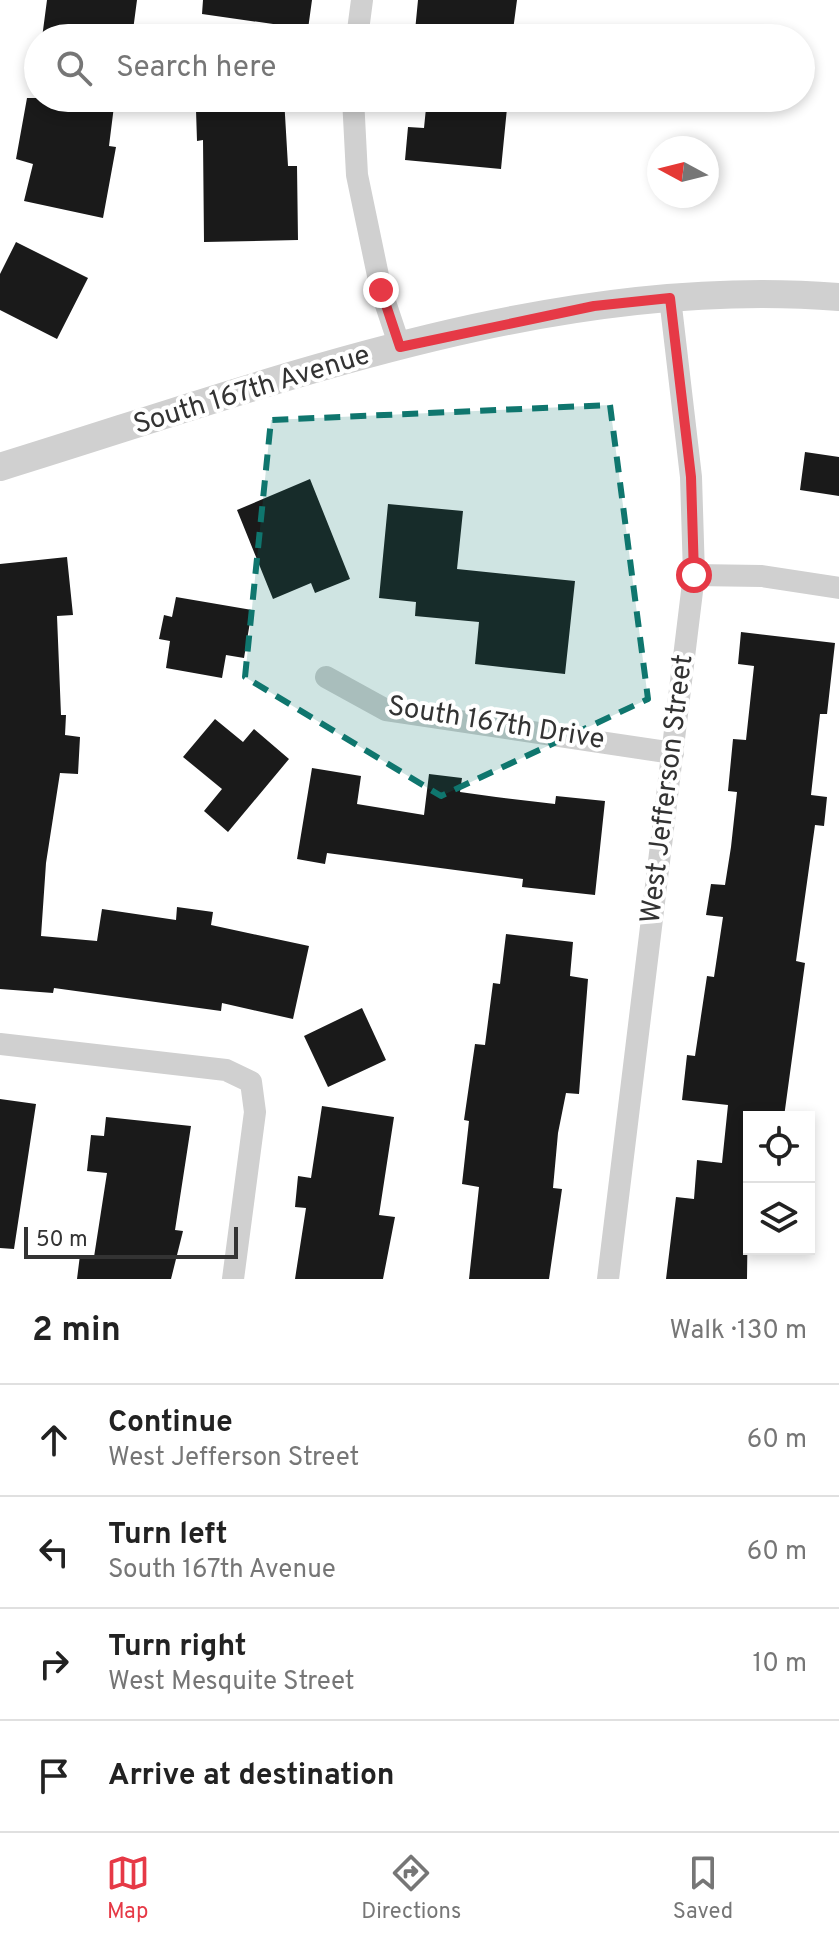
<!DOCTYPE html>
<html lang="en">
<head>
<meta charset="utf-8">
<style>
	body { margin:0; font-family:Overpass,sans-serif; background:#f2f2f2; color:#222 }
	.controls { position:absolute; right:24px; bottom:24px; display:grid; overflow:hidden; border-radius:0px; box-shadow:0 4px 12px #0003 }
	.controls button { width:72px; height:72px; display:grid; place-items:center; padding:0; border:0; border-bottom:2px solid #e0e0e0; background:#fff; color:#222; font:40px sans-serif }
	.compass { position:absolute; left:647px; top:136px; width:72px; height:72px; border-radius:50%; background:#fff; box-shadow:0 4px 12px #0003; rotate:277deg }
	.scale { position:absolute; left:24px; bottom:20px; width:214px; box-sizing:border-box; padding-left:8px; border:4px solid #333; border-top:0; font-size:22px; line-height:28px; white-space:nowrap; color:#333; -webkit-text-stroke:6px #fff; paint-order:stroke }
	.stop { position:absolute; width:24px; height:24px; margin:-18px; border:6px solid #e63946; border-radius:50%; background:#fff }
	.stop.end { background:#e63946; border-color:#fff; box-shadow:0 2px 8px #0008 }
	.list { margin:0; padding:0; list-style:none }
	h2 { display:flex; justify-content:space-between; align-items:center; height:104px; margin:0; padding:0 32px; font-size:34px }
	h2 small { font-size:26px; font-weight:400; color:#767676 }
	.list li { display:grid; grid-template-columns:52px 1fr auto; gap:24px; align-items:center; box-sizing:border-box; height:112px; padding:0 32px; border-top:2px solid #e0e0e0 }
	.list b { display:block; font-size:30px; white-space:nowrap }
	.list p { margin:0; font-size:26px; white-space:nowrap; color:#767676 }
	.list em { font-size:26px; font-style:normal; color:#767676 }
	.icon { flex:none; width:44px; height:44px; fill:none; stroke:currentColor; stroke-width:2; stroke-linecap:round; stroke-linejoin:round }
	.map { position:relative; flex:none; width:839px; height:1279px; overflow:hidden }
	.search { position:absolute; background:#fff; box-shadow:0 4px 12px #0003; left:24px; right:24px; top:24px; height:88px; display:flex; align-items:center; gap:20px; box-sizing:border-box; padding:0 28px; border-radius:44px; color:#767676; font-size:30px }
	.sheet { height:552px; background:#fff }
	nav { display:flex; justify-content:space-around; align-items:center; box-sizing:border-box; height:112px; border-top:2px solid #e0e0e0; background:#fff; font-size:22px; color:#767676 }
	nav a { display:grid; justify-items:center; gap:4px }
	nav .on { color:#e63946 }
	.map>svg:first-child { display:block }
	.building { fill:#1a1a1a }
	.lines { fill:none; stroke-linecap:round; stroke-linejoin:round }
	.minor { stroke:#d0d0d0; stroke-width:22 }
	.tertiary { stroke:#d0d0d0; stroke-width:28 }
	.route { stroke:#e63946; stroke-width:10 }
	.marked { fill:#0f766e; fill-opacity:0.2; stroke:#0f766e; stroke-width:6; stroke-dasharray:16 10; stroke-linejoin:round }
	.labels { text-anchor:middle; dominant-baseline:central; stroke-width:8; stroke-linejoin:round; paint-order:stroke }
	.street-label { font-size:28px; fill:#333; stroke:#fff }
</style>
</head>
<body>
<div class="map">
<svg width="839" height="1279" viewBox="0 0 839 1279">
	<rect width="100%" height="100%" fill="#fff"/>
	<path class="building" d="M47 0H137L132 38H42Z
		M203 0H312L308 29 202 14Z
		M418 0H517L512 38H424L425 32 415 31Z
		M27 98H115L109 146 116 147 103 218 24 201 33 164 16 159Z
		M211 98H284L288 166H297L298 240 204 242 203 140 197 141 196 110 212 109Z
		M427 98H508L501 169 405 160 408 127 424 128Z
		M16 242 88 278 57 339 0 310V274Z
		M805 452 839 457V496L800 490Z
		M310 479 350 579 315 593 311 583 273 599 237 510Z
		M388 504 463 511 457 569 575 581 565 674 475 664 479 622 415 616 416 602 379 598Z
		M67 557 73 615 57 616 61 715H66L65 735 80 737 78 774 60 773 46 863 41 936 97 941 102 909 176 920 177 907 213 912 211 925 309 946 293 1019 222 1003 221 1011 54 988 53 993 0 989V564Z
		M176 597 252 610 244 658 226 655 222 678 166 668 170 641 159 639 164 615 172 617Z
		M741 632 835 643 827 714H820L811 795 827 797 824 826 815 825 796 961 805 963 784 1117H749L747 1279H666L676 1197 694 1199 697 1160 722 1163 728 1105 682 1100 687 1055 695 1056 707 976 714 977 723 917 706 915 711 884 725 885 731 847 737 792 728 791 733 739 746 740 754 666 738 664Z
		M215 719 243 742 254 729 289 759 228 832 204 811 222 789 183 757Z
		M312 768 361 776 357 804 424 815 429 774 462 778 460 792 496 797 555 804 556 796 605 801 595 895 522 887 523 879 327 853 325 864 297 859Z
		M506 934 573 942 570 976 588 979 579 1094 566 1093 558 1133 553 1188 562 1189 549 1279H469L479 1187 462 1184 469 1121 464 1120 475 1044 485 1045 493 983 500 984Z
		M362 1008 386 1060 328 1087 304 1036Z
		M0 1099 36 1104 14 1249 0 1248Z
		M322 1106 394 1117 379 1215 395 1217 383 1279H295L306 1208 295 1207 298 1176 311 1178Z
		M106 1117 191 1126 175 1230 183 1231 171 1279H77L80 1255 94 1257 107 1173 87 1171 91 1135 104 1136Z"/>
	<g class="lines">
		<path class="minor" d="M357 38 362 0
			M353 98 357 175 381 290 400 347
			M694 575 762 576 839 588
			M326 677 386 710 673 753
			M0 1044 226 1070 251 1082 255 1112 233 1279
			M608 1279 694 575 691 477 670 298"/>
		<path class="tertiary" d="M0 467C270 384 552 274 839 297"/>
	</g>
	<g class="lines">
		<path class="route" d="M381 290 400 347 594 306 670 298 691 477 694 575"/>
	</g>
	<path class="marked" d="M610 405 648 699 441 796 245 677 271 420Z"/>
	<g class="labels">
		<g class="street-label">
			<text transform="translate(252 391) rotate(-17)">South 167th Avenue</text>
			<text transform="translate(496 724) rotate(9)">South 167th Drive</text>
			<text transform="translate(668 789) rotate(-83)">West Jefferson Street</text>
		</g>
	</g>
</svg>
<div class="controls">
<button><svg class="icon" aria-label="locate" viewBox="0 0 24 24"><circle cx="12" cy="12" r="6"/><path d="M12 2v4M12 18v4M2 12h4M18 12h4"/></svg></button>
<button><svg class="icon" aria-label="layers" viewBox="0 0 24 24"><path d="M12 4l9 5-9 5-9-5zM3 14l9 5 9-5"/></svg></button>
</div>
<svg class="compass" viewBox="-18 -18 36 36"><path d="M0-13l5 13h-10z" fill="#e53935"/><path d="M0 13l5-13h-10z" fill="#767676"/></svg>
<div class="scale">50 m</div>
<div class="stop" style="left:694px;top:575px"></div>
<div class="stop end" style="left:381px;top:290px"></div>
<div class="search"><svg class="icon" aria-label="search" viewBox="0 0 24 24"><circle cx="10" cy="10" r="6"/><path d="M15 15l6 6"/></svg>Search here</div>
</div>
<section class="sheet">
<h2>2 min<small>Walk · 130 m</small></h2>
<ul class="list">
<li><svg class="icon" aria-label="ahead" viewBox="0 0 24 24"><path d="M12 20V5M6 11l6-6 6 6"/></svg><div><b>Continue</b><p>West Jefferson Street</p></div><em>60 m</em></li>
<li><svg class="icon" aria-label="left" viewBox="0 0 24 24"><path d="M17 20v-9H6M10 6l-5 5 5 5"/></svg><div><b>Turn left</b><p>South 167th Avenue</p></div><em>60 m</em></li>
<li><svg class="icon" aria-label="right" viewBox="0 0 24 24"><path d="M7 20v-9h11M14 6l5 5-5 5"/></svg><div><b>Turn right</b><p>West Mesquite Street</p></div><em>10 m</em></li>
<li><svg class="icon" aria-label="arrive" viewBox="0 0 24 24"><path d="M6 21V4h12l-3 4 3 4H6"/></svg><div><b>Arrive at destination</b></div></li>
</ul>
</section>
<nav>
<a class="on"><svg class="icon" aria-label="map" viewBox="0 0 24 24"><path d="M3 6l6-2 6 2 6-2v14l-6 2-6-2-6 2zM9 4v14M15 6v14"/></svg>Map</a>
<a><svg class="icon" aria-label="directions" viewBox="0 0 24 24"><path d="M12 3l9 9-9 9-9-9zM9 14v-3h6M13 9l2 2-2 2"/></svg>Directions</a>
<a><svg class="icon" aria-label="saved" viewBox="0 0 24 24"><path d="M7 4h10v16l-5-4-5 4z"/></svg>Saved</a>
</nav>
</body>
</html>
